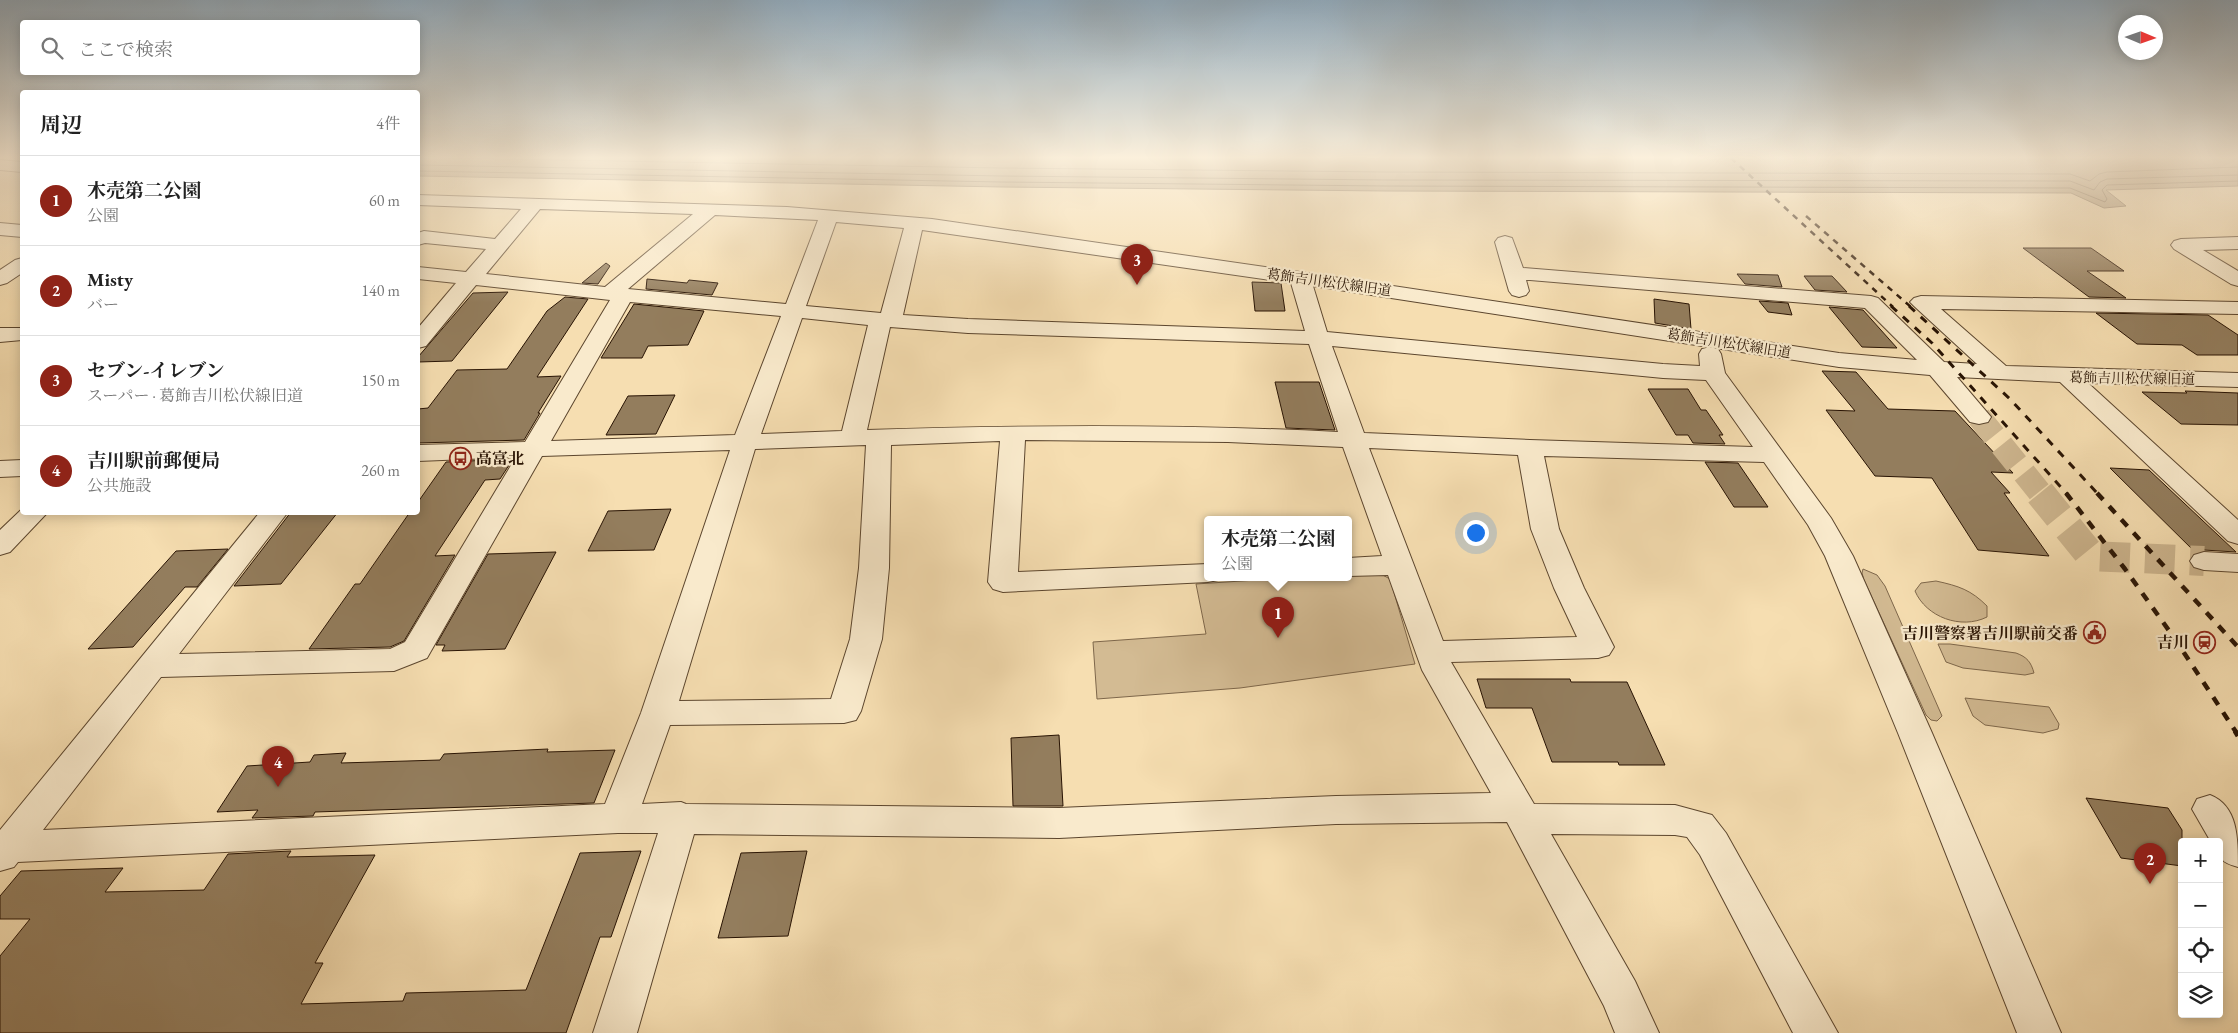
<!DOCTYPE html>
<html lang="ja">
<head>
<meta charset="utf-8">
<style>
	body { margin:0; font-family:"EB Garamond","Noto Serif JP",serif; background:#f6f6f6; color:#222 }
	.controls { position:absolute; right:15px; bottom:15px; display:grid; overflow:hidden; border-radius:5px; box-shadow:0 2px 12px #0003 }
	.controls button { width:45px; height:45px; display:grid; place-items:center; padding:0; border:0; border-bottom:1px solid #e0e0e0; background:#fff; color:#222; font:25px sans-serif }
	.compass { position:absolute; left:2118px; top:15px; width:45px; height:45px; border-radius:50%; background:#fff; box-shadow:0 2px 12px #0003; rotate:92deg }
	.you { position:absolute; left:1475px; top:532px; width:18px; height:18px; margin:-12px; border:4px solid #fff; border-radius:50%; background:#1a73e8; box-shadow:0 0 0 8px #1a73e833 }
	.badge { display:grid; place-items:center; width:32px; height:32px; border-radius:50%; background:#8f2418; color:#fff; font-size:16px; font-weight:700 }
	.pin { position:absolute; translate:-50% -41px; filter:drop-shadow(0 1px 2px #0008) }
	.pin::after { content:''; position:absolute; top:26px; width:18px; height:15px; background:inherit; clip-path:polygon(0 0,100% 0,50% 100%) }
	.popup { position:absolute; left:1204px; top:516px; width:148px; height:65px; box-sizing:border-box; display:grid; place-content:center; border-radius:5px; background:#fff; filter:drop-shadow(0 1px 4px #0005); font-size:16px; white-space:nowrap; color:#767676 }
	.popup b { font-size:19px; color:#222 }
	.popup::after { content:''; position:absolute; left:50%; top:100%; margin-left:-10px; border:10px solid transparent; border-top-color:#fff }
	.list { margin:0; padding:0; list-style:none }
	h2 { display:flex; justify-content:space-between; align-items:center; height:65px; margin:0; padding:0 20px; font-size:21px }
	h2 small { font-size:16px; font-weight:400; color:#767676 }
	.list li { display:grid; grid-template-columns:32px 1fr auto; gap:15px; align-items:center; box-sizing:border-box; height:90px; padding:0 20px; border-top:1px solid #e0e0e0 }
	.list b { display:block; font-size:19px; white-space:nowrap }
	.list p { margin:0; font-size:16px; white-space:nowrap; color:#767676 }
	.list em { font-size:16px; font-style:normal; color:#767676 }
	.icon { flex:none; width:28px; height:28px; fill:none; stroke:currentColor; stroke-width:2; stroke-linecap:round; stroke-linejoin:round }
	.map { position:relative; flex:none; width:2238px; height:1033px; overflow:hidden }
	.search { position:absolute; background:#fff; box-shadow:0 2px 12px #0003; left:20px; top:20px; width:400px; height:55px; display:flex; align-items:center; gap:12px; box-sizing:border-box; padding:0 18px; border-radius:5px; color:#767676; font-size:19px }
	.panel { position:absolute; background:#fff; box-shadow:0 2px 12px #0003; left:20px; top:90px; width:400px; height:425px; border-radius:5px }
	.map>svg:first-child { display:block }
	.green { fill:#d3bb93; stroke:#7e674b }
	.water { fill:#b09976; stroke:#7a6348 }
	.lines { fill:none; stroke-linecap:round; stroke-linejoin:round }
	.shore { stroke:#6c563c; stroke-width:1 }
	.building { fill:#937d5d; stroke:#281303 }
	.minor-tunnel-far1 { stroke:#cdb58e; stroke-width:24; stroke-dasharray:24 12; stroke-linecap:butt }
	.minor-tunnel { stroke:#cdb58e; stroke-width:30; stroke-dasharray:30 15; stroke-linecap:butt }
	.minor-casing { stroke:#5c462e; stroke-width:2 }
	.minor { fill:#f9eacc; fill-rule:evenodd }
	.rail-far3 { stroke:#281303; stroke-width:2.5; stroke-dasharray:6 6; stroke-linecap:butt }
	.rail-far2 { stroke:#281303; stroke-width:3; stroke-dasharray:8 8; stroke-linecap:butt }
	.rail-far1 { stroke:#281303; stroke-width:4.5; stroke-dasharray:9 9; stroke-linecap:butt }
	.rail { stroke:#281303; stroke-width:5; stroke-dasharray:12 12; stroke-linecap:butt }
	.labels { text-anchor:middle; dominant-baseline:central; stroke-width:4.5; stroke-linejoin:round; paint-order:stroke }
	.far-street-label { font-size:14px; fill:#281303; stroke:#f9eacc }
	.poi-label { font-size:16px; font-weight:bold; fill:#281303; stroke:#f9eacc; text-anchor:end }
</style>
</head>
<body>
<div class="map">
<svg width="2238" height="1033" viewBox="0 0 2238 1033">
	<rect width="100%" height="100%" fill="#f6deb1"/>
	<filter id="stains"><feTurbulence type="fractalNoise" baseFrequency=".004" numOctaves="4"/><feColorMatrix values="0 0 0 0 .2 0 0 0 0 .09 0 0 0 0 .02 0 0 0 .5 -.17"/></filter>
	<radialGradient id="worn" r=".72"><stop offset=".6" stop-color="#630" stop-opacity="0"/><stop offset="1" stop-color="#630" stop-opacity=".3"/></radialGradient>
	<path class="green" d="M1863 569 1877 575 1885 586 1942 716 1937 721 1931 720 1926 715 1864 580 1862 573Z
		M1377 572 1390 579 1415 664 1240 688 1097 699 1093 642 1206 634 1196 584 1302 577H1348V574Z
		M1936 581C1959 586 1971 590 1987 606V617C1961 630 1926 617 1915 591L1921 583Z
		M1938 644H1950L2016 653C2027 657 2031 662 2034 673L2025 675 1963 668 1946 662Z
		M1965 698 2049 707 2059 724 2058 729 2043 733 1985 725 1973 716Z"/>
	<path class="water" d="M418 158H2238V186L2106 190 2126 206 2104 208 2071 193 1386 191 1002 187 418 176Z"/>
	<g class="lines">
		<path class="shore" d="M449 158 1002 168 1386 172 2070 174 2090 181 2099 174 2107 172 2238 167
			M418 165 1002 176 1386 180 2070 181 2094 190 2100 182 2107 179 2238 175
			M418 171 1002 182 1386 186 2070 188 2105 202 2107 199 2102 190 2107 185 2238 181"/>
	</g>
	<path class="building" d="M2023 248H2091L2124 271H2087L2126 298 2089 297Z
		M606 263 610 266 598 284 582 283Z
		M1737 274 1778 275 1782 287 1745 284Z
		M1804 276H1832L1847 292 1815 290Z
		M647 279 687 283 689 280 718 283 712 295 646 289Z
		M1252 282 1281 283 1285 311H1255Z
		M508 292 452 361 418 362V357L473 293Z
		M565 297 588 299 537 377 561 376 538 413H540L524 440 418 443V409L428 408 457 370 507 369 547 311Z
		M1654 299 1689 304 1691 329 1655 323Z
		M1759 301 1788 303 1792 315 1768 312Z
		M634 304 704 311 688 345 648 346 642 358H601Z
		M1829 307 1863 310 1897 348 1862 347Z
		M2096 313 2208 315 2238 335V355H2197L2182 345 2137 344Z
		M1822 371 1856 372 1888 409 1955 411 2013 473 1991 472 2010 493H2004L2049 556 1978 550 1932 478 1875 476 1826 410 1855 411Z
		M1275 382H1319L1335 430 1286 428Z
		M1648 389H1688L1701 410H1706L1723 435H1719L1725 444 1693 443 1688 435H1676Z
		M2185 391 2238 393V425L2181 424 2142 392 2187 393Z
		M675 395 656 434 606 435 628 396Z
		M513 459 500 479 485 480 435 556 455 555 404 641 390 647 309 649 355 584H360L410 512H418V502L446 462Z
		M1705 462 1738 463 1768 507H1734Z
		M2110 468 2149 470 2236 552 2204 550 2196 553Z
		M671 509 654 550 588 551 608 511Z
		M291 512H338L281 584 234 586Z
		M228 549 197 587H185L133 647 88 649 176 551Z
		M556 552 505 649 442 651 445 645H436L488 554Z
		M1477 679H1570L1571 682H1627L1665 765H1619L1618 762H1552L1532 708H1486Z
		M1059 735 1063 806H1013L1011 738Z
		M548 749 547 752 615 750 594 803 315 812 313 816 252 818 258 810 217 812 247 766 310 762 314 755 346 753 341 763 440 760 444 754Z
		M2086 798 2168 808 2182 830V866L2121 858Z
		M291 851 287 857 375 855 315 963H323L301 1004 403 1001 406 993 526 990 580 853 641 851 611 937H600L566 1033H0V956L30 919H0V896L21 871 123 868 105 892 204 890 228 854Z
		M807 851 788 936 718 938 741 853Z"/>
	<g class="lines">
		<path class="minor-tunnel-far1" d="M1979 417 2041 494"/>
		<path class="minor-tunnel" d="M2040 493 2091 556 2204 561"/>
		<defs>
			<path id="minor" d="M0 160 22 162V172L0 170Z
				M418 195 787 207 932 219 1300 272 1839 353 1917 360 1865 308 1530 280H1526L1529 291 1526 295 1519 297 1512 295 1509 291 1495 242 1498 238 1505 236 1512 238 1523 268 1871 296 1878 298 1944 362 1977 364 1914 306 1910 302 1914 298 1921 296 2238 302V314L1941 309 2006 366 2238 373V387L2088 383 2238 520V544L2228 541 2060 382 1957 377 1991 417 1988 422 1979 424 1970 422 1930 375 1839 367 1313 286 1327 332 1663 364 1700 366 1699 354 1702 349 1710 347 1718 349 1721 354 1725 373 1831 518 1853 556 1932 733 2061 1033H2017L1898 733 1825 556 1808 525 1764 462 1544 456 1559 529 1584 588 1614 647 1609 655 1598 658 1451 662 1534 804 1675 805 1712 815 1726 833 1838 1033H1793L1700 855 1687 837 1675 835 1551 834 1635 981 1659 1033H1615L1604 1006 1507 822 1336 824 1059 838 694 834 637 1033H593L658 833H618L18 862 14 867 0 871V830L260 512H288L179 654 390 649 405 642 516 457 418 461V445L525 442 610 300 476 285 426 346 418 348V328L456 283 418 279V267L466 272 486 249 425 243 418 245V233L424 231 495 239 521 209 418 205ZM540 209 693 214 605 287 486 274ZM715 215 818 220 786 304 628 289ZM836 222 904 228 881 313 806 306ZM922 230 1291 283 1305 331 968 319 903 315ZM630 302 781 316 735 435 551 441ZM802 318 868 325 842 431 761 434ZM890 327 968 333 1309 344 1338 432C1181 424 1025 425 867 430ZM1332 346 1663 378 1706 380 1753 447 1530 440 1364 433ZM1025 440 1228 442 1343 447 1382 556 1348 558V576L1388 575 1422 670 1491 793 1336 796 1059 808 686 804 681 802 642 804 670 725 844 723 856 720 861 711 882 639 889 568 891 445 1000 441 988 582 993 589 1003 592 1208 582 1218 580 1220 577H1208V564L1018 572ZM866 445 859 568 850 639 831 699 679 701 755 449ZM1369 448 1518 455 1531 529 1554 588 1577 637 1443 641ZM730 450 641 713 605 804 43 830 161 677 394 671 427 658 542 456Z
				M0 223 22 225V237L0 235Z
				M2238 237V249L2203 250 2238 271V286L2231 284 2174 249 2171 245 2174 241 2181 239Z
				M22 258V273L7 283 0 285V270L15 260Z
				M0 328H22V340L0 342Z
				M22 460V476L0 477V461Z
				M22 509V512H48L10 552 0 555V530Z
				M2204 552 2238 554V572L2204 570 2194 567 2190 561 2194 555Z
				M2210 795C2238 806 2238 838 2238 867 2221 862 2219 860 2219 842H2211L2192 809 2197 799Z"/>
		</defs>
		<use href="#minor" class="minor-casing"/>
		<use href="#minor" class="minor"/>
		<path class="rail-far3" d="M1731 158 1893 307
			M1806 216 1911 307"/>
		<path class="rail-far2" d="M1891 306 1932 343 2067 494
			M1909 306 2010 399 2098 494"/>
		<path class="rail-far1" d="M2066 493 2125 569 2175 639 2236 732
			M2097 493 2238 647"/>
		<path class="rail" d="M2235 731 2238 736"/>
	</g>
	<linearGradient id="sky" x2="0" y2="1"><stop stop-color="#91a9ba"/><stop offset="0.52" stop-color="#fbf0dc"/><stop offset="1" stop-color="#fbf0dc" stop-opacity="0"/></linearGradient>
	<rect width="2238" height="303" fill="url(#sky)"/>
	<defs>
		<symbol id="bus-ring" viewBox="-11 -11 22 22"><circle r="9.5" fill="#f9eacc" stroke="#8f2418" stroke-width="1.5"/><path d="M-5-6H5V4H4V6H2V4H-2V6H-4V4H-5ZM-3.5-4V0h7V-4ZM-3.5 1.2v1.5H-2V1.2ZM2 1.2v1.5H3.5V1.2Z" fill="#8f2418"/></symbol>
		<symbol id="civic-ring" viewBox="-11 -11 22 22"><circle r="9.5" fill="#f9eacc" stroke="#8f2418" stroke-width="1.5"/><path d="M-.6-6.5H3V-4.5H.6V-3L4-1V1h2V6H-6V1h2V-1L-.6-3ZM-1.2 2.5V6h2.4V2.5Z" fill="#8f2418"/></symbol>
		<symbol id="station-ring" viewBox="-11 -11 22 22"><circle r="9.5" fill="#f9eacc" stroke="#8f2418" stroke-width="1.5"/><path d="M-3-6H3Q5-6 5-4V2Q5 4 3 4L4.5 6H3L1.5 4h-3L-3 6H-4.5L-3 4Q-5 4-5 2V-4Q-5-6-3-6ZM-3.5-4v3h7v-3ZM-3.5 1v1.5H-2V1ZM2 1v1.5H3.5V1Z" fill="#8f2418"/></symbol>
	</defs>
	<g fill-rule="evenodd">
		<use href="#bus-ring" x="448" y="446" width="25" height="25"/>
		<use href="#civic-ring" x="2082" y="620" width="25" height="25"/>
		<use href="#station-ring" x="2192" y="630" width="25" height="25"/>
	</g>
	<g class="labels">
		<g class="far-street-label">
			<text transform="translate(1329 282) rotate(8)">葛飾吉川松伏線旧道</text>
			<text transform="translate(1729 343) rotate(9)">葛飾吉川松伏線旧道</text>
			<text transform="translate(2132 378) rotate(1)">葛飾吉川松伏線旧道</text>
		</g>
		<g class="poi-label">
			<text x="476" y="458" text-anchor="start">高富北</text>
			<text x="2078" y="633">吉川警察署吉川駅前交番</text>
			<text x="2189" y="642">吉川</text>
		</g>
	</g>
	<rect width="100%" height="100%" filter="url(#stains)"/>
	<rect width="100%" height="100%" fill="url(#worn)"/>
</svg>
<div class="controls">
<button>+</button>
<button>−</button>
<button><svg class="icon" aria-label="locate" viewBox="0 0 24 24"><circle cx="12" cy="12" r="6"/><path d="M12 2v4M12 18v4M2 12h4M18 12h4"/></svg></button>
<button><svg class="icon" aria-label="layers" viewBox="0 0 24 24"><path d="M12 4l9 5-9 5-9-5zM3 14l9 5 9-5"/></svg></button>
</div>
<svg class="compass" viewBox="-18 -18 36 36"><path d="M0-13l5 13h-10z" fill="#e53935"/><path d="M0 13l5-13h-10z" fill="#767676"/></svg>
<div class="you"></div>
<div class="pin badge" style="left:1278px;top:638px">1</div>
<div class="popup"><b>木売第二公園</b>公園</div>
<div class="pin badge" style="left:2150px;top:884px">2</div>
<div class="pin badge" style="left:1137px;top:285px">3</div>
<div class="pin badge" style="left:278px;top:787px">4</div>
<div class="search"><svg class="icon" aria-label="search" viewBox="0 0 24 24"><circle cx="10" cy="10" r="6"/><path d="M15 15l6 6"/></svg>ここで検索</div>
<section class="panel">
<h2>周辺<small>4件</small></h2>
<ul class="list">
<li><span class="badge">1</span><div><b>木売第二公園</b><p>公園</p></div><em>60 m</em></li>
<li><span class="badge">2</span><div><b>Misty</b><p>バー</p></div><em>140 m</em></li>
<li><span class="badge">3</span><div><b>セブン-イレブン</b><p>スーパー · 葛飾吉川松伏線旧道</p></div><em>150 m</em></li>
<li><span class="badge">4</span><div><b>吉川駅前郵便局</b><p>公共施設</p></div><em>260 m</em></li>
</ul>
</section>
</div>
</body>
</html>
